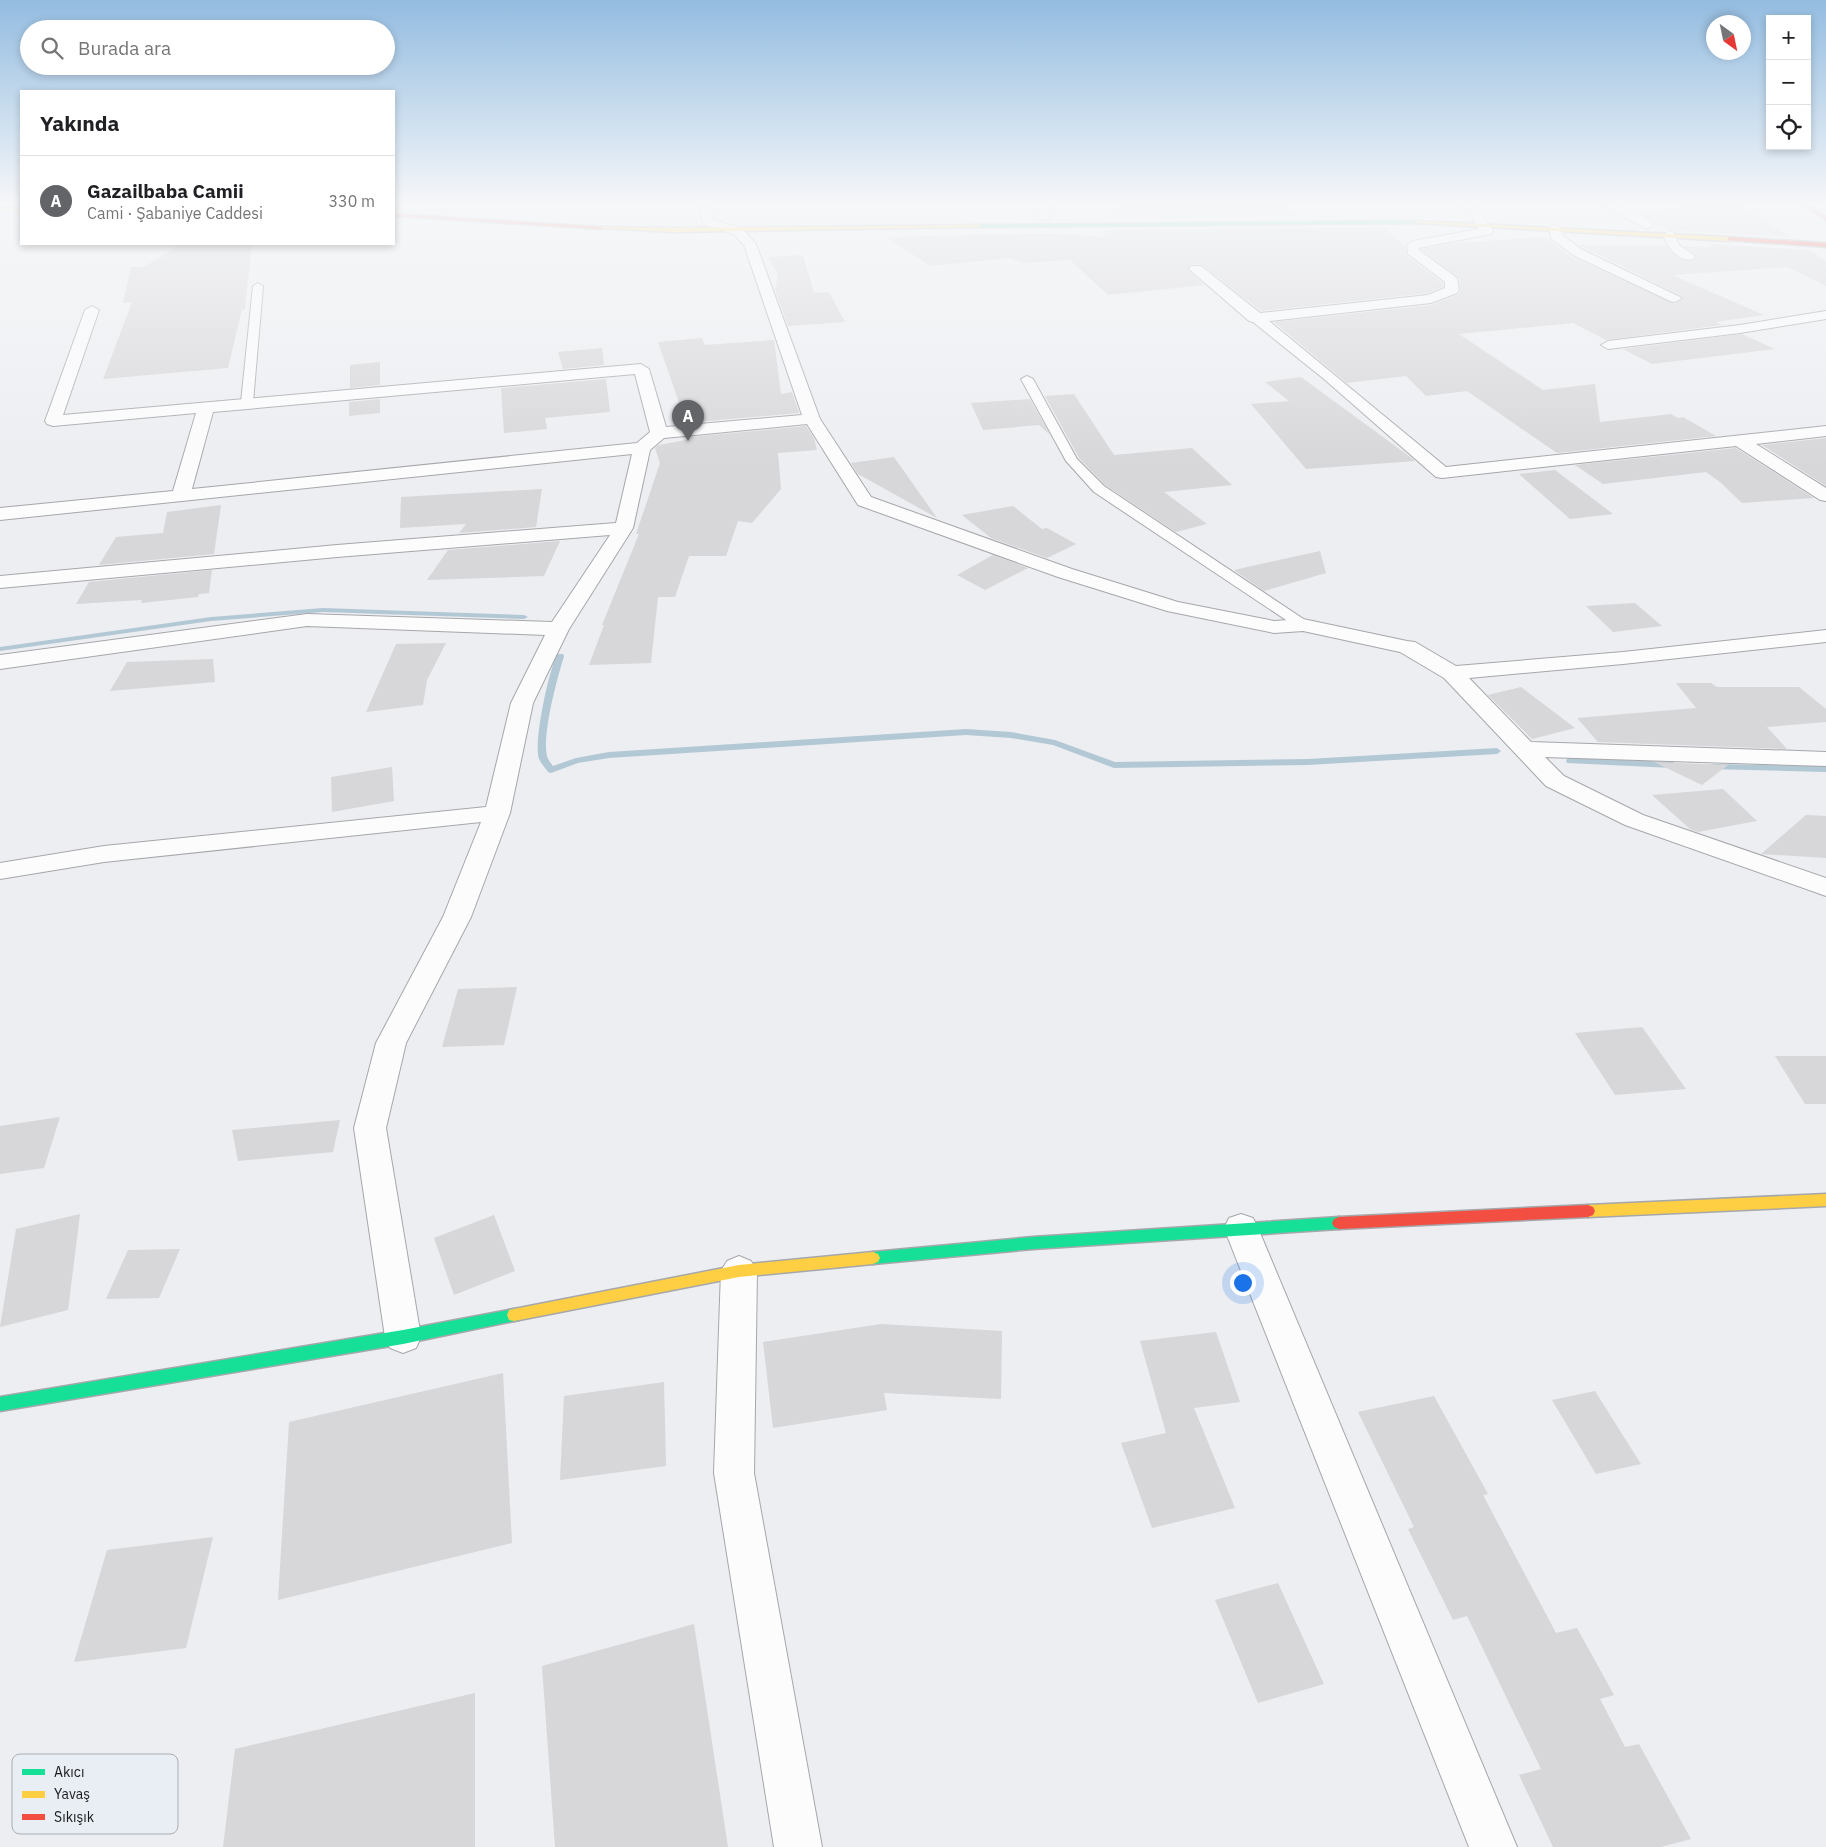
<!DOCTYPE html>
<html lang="tr">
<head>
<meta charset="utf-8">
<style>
	body { margin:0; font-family:"IBM Plex Sans",sans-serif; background:#f6f6f6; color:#202124 }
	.controls { position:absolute; right:15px; top:15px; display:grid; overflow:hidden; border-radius:0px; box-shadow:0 2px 8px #0003 }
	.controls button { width:45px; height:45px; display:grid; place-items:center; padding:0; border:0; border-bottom:1px solid #e0e0e0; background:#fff; color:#202124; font:25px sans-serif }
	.compass { position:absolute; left:1706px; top:15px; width:45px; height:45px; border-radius:50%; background:#fff; box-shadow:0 2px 8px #0003; rotate:147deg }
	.you { position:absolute; left:1242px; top:1282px; width:18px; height:18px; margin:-12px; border:4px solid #fff; border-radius:50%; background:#1a73e8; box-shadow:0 0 0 8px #1a73e833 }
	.badge { display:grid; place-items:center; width:32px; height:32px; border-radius:50%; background:#626467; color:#fff; font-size:16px; font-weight:700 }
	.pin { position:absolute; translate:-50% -41px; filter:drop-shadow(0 1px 2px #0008) }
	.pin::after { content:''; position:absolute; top:26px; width:18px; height:15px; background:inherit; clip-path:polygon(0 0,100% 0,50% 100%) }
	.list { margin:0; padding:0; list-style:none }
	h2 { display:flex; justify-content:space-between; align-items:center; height:65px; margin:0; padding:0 20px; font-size:21px }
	h2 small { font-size:16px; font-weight:400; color:#757577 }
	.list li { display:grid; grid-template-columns:32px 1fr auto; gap:15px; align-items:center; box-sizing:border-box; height:90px; padding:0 20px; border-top:1px solid #e0e0e0 }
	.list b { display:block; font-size:19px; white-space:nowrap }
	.list p { margin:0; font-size:16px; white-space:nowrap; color:#757577 }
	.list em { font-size:16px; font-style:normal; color:#757577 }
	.icon { flex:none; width:28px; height:28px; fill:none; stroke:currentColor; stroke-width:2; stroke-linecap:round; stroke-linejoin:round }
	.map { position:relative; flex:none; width:1826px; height:1847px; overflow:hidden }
	.search { position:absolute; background:#fff; box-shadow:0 2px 8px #0003; left:20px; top:20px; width:375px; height:55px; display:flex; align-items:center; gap:12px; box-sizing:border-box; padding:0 18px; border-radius:28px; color:#757577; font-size:19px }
	.panel { position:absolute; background:#fff; box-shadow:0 2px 8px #0003; left:20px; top:90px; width:375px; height:155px; border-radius:0px }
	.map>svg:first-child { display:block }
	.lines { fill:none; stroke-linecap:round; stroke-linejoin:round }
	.stream { fill:#b3c8d5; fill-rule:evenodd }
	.building { fill:#d7d6d8 }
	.lane-casing { stroke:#a6a7aa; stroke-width:2 }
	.street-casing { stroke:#a6a7aa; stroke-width:2 }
	.fast-casing { stroke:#a6a7aa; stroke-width:3 }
	.slow-casing { stroke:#a6a7aa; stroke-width:3 }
	.jam-casing { stroke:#a6a7aa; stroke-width:3 }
	.lane { fill:#fcfcfd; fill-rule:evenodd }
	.street { fill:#fcfcfd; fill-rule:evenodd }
	.fast { fill:#16e098; fill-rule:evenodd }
	.slow { fill:#ffcf43; fill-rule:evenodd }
	.jam { fill:#f24e42; fill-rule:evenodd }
	.key { fill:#e9eef4; stroke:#aaaeb3; stroke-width:1 }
	.key-label { font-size:14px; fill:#181a1c }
</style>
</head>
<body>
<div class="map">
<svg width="1826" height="1847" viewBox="0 0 1826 1847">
	<rect width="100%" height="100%" fill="#eceef1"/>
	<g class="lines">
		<path class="stream" d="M323 608 524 615 528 617 524 619 323 612 211 621 0 651V647L211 617Z
			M557 654H563L564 656C557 679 542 734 547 756 548 760 551 763 553 766L576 758 609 752 966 729 1011 732 1055 740 1115 762 1308 759 1497 748 1501 751 1497 754 1308 765 1114 768 1053 745 1011 738 966 735 609 758 578 763 551 773 548 772C545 768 541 763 539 759 533 742 549 671 557 654Z
			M1570 758 1673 762 1677 765 1673 768 1567 763 1566 761 1567 759Z
			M1712 764 1826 766V772L1709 769 1708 767Z"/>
	</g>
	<path class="building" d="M1120 205H1285L1295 216 1113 218Z
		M1702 205H1743L1790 237 1671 230 1653 223 1638 211Z
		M1304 228H1384L1405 245 1407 256 1443 283V287L1428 293 1261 311 1201 264H1191L1187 269 1204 285 1108 295 1070 260 1023 263 1009 258 930 266 887 237 1051 233 1104 237 1107 230Z
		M1546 237 1572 257 1675 304 1684 297 1579 245 1667 246 1677 258 1688 261H1694L1697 255 1684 246 1715 247 1707 244 1809 250 1826 261V286L1788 267 1672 275 1764 315 1715 322 1722 325 1606 340 1573 323 1459 334 1543 390 1595 384 1600 422 1671 414 1678 418 1683 417 1716 436 1557 453 1467 391 1426 396 1406 376 1347 383 1274 322 1432 305 1459 294 1461 290 1459 278 1421 249 1457 243Z
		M181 244H252L245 309H242L228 368 103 379 132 302 123 303 131 267H144Z
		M803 255 814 293 829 292 845 322 788 326 775 290 778 275 768 257Z
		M1742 334 1775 349 1652 364 1623 349Z
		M702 338 705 345 774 340 781 394 792 392 799 413 686 423 658 342Z
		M602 348 604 365 563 369 558 352Z
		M380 362V385L350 388V365Z
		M1301 377 1409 456 1415 461 1306 469 1251 404 1289 401 1265 382Z
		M606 379 610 412 545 418 547 429 504 433 501 388Z
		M1074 394 1114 455 1192 448 1232 485 1164 492 1207 524 1176 532 1105 485 1079 458 1045 396Z
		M380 399V413L349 416V402Z
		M1030 399 1050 435 1039 425 983 430 971 403Z
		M806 426 814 438 817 450 778 453 781 489 752 523 738 521 726 556H689L675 597H658L651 663 589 665 604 625H602L639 534H636L660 463 655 448 659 445 691 439 690 437Z
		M1826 438V486L1762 445Z
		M1736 448 1814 498 1742 503 1720 482 1706 472 1603 484 1575 465Z
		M894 457 937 518 858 474 851 463Z
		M1555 470 1613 514 1570 519 1519 474Z
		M542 489 536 527 459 533 466 524 400 528 401 497Z
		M221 505 214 554 99 565 116 537 163 533 167 512Z
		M1013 506 1042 529 1047 528 1076 544 1047 558 991 538 962 515Z
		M560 541 544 576 427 580 448 550Z
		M1320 551 1326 573 1264 591 1234 570Z
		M993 555 1028 568 985 590 957 575Z
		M212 570 209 593 199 594 198 597 141 603 142 600 76 604 89 582Z
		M1635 603 1662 626 1613 632 1586 606Z
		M446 643 427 680 423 705 366 712 396 644Z
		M213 659 215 682 110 691 127 662Z
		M1676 683H1711L1717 687H1799L1826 709V722L1767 727 1787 749 1598 742 1577 718 1696 708Z
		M1521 687 1575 728 1532 739 1488 695Z
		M1654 762 1728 765 1702 785Z
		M392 767 394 801 332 812 331 777Z
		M1723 789 1757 821 1698 832 1690 829 1652 795Z
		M1806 815 1826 816V858L1761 854Z
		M517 987 504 1045 442 1047 458 989Z
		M1642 1027 1686 1089 1615 1095 1575 1033Z
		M1775 1056H1826V1104H1805Z
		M60 1117 44 1168 0 1174V1126Z
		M340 1120 333 1152 238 1161 232 1130Z
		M80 1214 68 1310 0 1327 16 1229Z
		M494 1215 515 1271 454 1295 434 1238Z
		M180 1249 159 1298 106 1299 128 1250Z
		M881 1324 1002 1331 1001 1399 884 1393 887 1410 773 1428 763 1342Z
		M1216 1332 1240 1402 1194 1408 1235 1508 1152 1528 1121 1443 1166 1433 1140 1341Z
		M503 1373 512 1543 278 1600 289 1422Z
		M664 1382 666 1466 560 1480 564 1396Z
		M1595 1391 1641 1464 1596 1474 1552 1400Z
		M1434 1396 1488 1494 1483 1495 1556 1633 1577 1628 1614 1695 1600 1699 1625 1747 1639 1744 1691 1839 1661 1847H1553L1519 1775 1541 1769 1467 1616 1453 1620 1408 1529 1414 1527 1358 1412Z
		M213 1537 186 1648 74 1662 107 1550Z
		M1278 1583 1324 1684 1258 1703 1215 1600Z
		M694 1624 728 1847H555L542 1666Z
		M475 1693V1847H223L235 1749Z"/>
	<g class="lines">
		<defs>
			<path id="lane" d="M258 283 263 286 253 402 247 405 241 402 253 286Z
				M1027 376 1033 379 1077 459 1104 486 1308 622 1311 625 1308 628H1298L1094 492 1066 461 1021 379Z"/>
			<path id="street" d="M698 205H710L713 220 742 228 756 244 820 419 871 497 1072 569 1178 602 1274 621 1303 619 1407 641 1415 642 1456 666 1623 652 1826 630V642L1623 664 1469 678 1531 742 1826 752V766L1545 757 1564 776 1643 815 1826 878V896L1625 825 1546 786 1444 678 1400 652 1303 631 1274 633 1167 611 1058 577 858 505 807 424 664 438 650 450 633 528 569 629 533 703 510 813 471 917 406 1043 386 1128 421 1337 416 1348 403 1353 390 1348 385 1337 354 1128 376 1043 443 917 481 822 104 862 0 879V863L104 846 486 807 511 703 545 635 307 626 0 669V655L307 614 552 622 610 535 337 557 0 588V576L337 545 616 523 632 454 0 520V508L173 491 196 413 53 426 47 424 45 421 85 310 92 306 99 310 63 415 641 364 649 369 666 427 802 415 744 245 734 234 704 225ZM635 374 650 432 637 443 192 489 213 412Z
				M1041 205H1053L1048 219 1044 220 1038 216Z
				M1457 205C1480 205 1481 213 1493 231L1491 234 1419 248V250L1457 278 1459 290 1457 293 1431 303 1269 321 1446 467 1826 426V436L1756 444 1826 488V501L1820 500 1736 446 1442 478 1436 477 1324 379 1253 322 1249 321 1189 269 1191 266H1201L1260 313 1428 295 1445 288V282L1408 254 1407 245 1413 241 1479 229 1470 213Z
				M1601 205C1619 205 1641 210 1653 225L1647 229Z
				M1555 224 1561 228 1563 236 1581 249 1682 298 1675 302 1670 301 1573 255 1551 238 1549 228Z
				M1669 231 1673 232 1679 245 1695 256 1694 259C1678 263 1668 247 1663 235Z
				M1826 311V319L1740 333 1608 349 1601 345 1608 341 1740 325Z
				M1241 1214 1253 1218 1258 1228 1517 1847H1469L1224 1228 1229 1218Z
				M739 1256 751 1261 757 1271 754 1473 822 1847H774L714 1473 721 1271 727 1261Z"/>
			<path id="fast" d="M1418 221 1420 223 978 227 976 226 978 225Z
				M1339 1217 1344 1219 1346 1223 1344 1227 1339 1229 1033 1249 873 1264 868 1262 866 1258 868 1254 873 1252 1033 1237Z
				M514 1309 519 1310 521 1315 519 1320 514 1321 403 1344 0 1411V1397L403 1330Z"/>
			<path id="slow" d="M0 208H21V210H0Z
				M1418 221 1729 237 1732 239 1729 241 1416 223Z
				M978 225 980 227 674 232 599 228 601 227 674 228Z
				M1826 1194V1206L1588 1217 1583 1215 1581 1211 1583 1207 1588 1205Z
				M873 1252 878 1254 880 1258 878 1262 873 1264 739 1277 514 1321 509 1320 507 1315 509 1310 514 1309 739 1265Z"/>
			<path id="jam" d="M1803 205H1808L1826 217V220Z
				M394 214 601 227 603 228 601 229 394 216Z
				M1729 237 1826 243V247L1727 240Z
				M1588 1205 1593 1207 1595 1211 1593 1215 1588 1217 1339 1229 1334 1227 1332 1223 1334 1219 1339 1217Z"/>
		</defs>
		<use href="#lane" class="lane-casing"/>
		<use href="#street" class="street-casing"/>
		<use href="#fast" class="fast-casing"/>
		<use href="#slow" class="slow-casing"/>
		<use href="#jam" class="jam-casing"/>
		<use href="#lane" class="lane"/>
		<use href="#street" class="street"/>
		<use href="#fast" class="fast"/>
		<use href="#slow" class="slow"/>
		<use href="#jam" class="jam"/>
	</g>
	<linearGradient id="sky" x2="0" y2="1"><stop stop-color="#93bce0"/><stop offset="0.44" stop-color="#f6f7f9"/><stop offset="1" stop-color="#f6f7f9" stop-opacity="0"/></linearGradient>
	<rect width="1826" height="464" fill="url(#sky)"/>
	<rect x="12" y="1754" width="166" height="80" rx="8" class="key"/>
	<rect x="22" y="1769" width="23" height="6" fill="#16e098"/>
	<rect x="22" y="1791" width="23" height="7" fill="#ffcf43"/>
	<rect x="22" y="1814" width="23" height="6" fill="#f24e42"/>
	<g class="key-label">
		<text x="54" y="1777">Akıcı</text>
		<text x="54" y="1799">Yavaş</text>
		<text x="54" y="1822">Sıkışık</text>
	</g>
</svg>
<div class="controls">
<button>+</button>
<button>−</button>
<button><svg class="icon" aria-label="locate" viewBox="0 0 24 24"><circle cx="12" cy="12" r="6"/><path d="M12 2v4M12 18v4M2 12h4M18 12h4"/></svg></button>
</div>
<svg class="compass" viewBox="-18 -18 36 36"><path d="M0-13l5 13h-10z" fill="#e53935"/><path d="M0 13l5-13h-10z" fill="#757577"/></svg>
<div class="you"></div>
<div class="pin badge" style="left:688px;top:441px">A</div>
<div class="search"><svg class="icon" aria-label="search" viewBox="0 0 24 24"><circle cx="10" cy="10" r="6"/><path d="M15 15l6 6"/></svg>Burada ara</div>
<section class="panel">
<h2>Yakında<small></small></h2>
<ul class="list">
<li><span class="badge">A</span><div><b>Gazailbaba Camii</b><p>Cami · Şabaniye Caddesi</p></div><em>330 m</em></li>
</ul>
</section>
</div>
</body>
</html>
